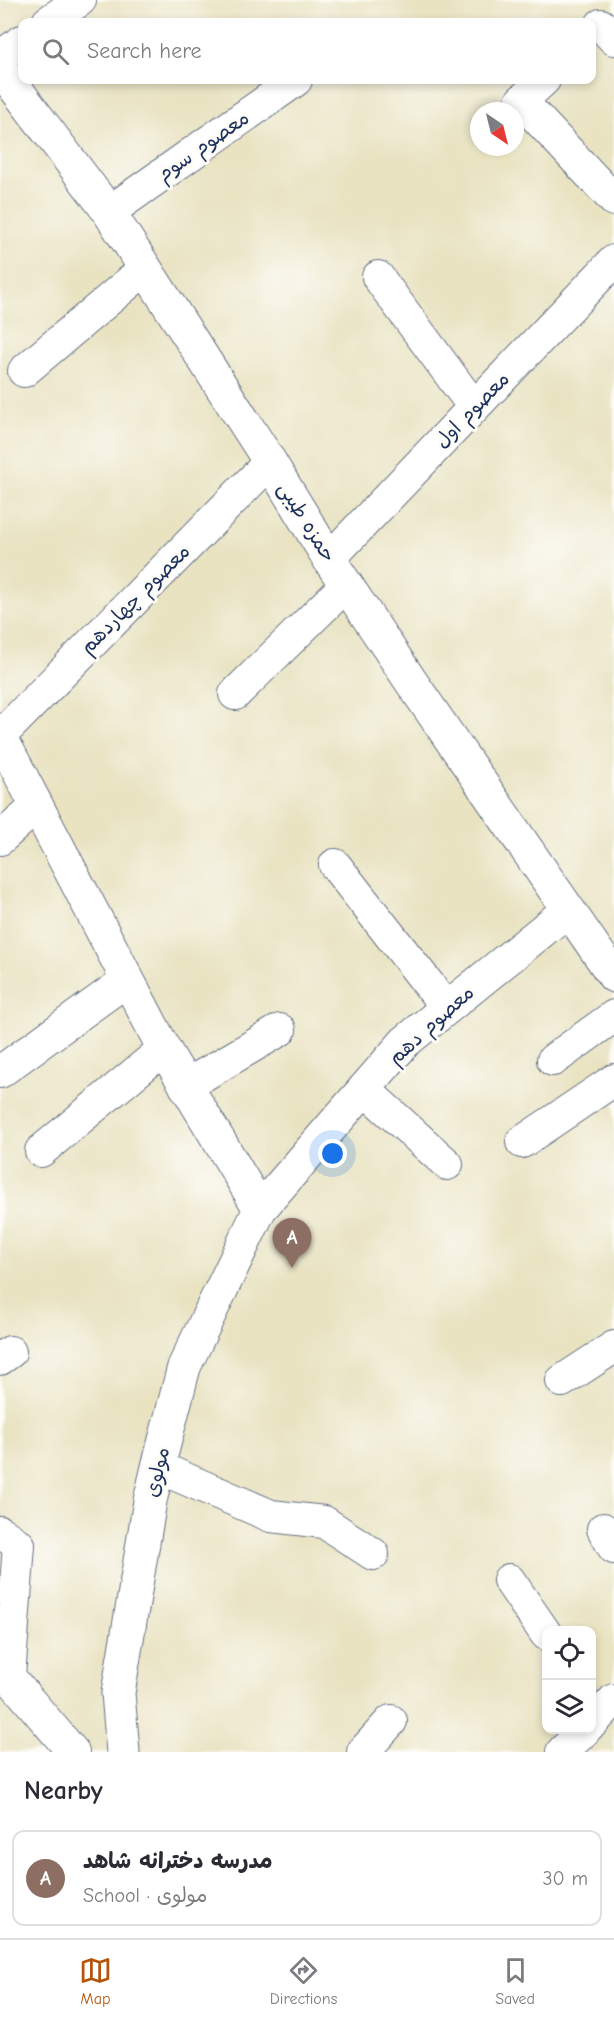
<!DOCTYPE html>
<html lang="en">
<head>
<meta charset="utf-8">
<style>
	body { margin:0; font-family:"Comic Neue","Playpen Sans Arabic",sans-serif; background:#f2f2f3; color:#2b2b33 }
	.controls { position:absolute; right:18px; bottom:18px; display:grid; overflow:hidden; border-radius:12px; box-shadow:0 3px 9px #0003 }
	.controls button { width:54px; height:54px; display:grid; place-items:center; padding:0; border:0; border-bottom:2px solid #e1e1e2; background:#fff; color:#2b2b33; font:30px sans-serif }
	.compass { position:absolute; left:470px; top:102px; width:54px; height:54px; border-radius:50%; background:#fff; box-shadow:0 3px 9px #0003; rotate:145deg }
	.you { position:absolute; left:333px; top:1154px; width:21px; height:21px; margin:-15px; border:4px solid #fff; border-radius:50%; background:#1a73e8; box-shadow:0 0 0 9px #1a73e833 }
	.badge { display:grid; place-items:center; width:39px; height:39px; border-radius:50%; background:#b45309; color:#fff; font-size:20px; font-weight:700 }
	.pin { position:absolute; translate:-50% -50px; filter:drop-shadow(0 2px 3px #0008) }
	.pin::after { content:''; position:absolute; top:32px; width:21px; height:18px; background:inherit; clip-path:polygon(0 0,100% 0,50% 100%) }
	.list { margin:0; padding:0; list-style:none }
	h2 { display:flex; justify-content:space-between; align-items:center; height:78px; margin:0; padding:0 24px; font-size:26px }
	h2 small { font-size:20px; font-weight:400; color:#7c7c81 }
	.list li { display:grid; grid-template-columns:39px 1fr auto; gap:18px; align-items:center; box-sizing:border-box; height:96px; margin:0 12px 12px; padding:0 12px; border:2px solid #e1e1e2; border-radius:12px }
	.list b { display:block; font-size:22px; white-space:nowrap }
	.list p { margin:0; font-size:20px; white-space:nowrap; color:#7c7c81 }
	.list em { font-size:20px; font-style:normal; color:#7c7c81 }
	.icon { flex:none; width:33px; height:33px; fill:none; stroke:currentColor; stroke-width:2; stroke-linecap:round; stroke-linejoin:round }
	.map { position:relative; flex:none; width:614px; height:1752px; overflow:hidden }
	.search { position:absolute; background:#fff; box-shadow:0 3px 9px #0003; left:18px; right:18px; top:18px; height:66px; display:flex; align-items:center; gap:15px; box-sizing:border-box; padding:0 21px; border-radius:12px; color:#7c7c81; font-size:22px }
	.sheet { height:186px; background:#fff }
	nav { display:flex; justify-content:space-around; align-items:center; box-sizing:border-box; height:84px; border-top:2px solid #e1e1e2; background:#fff; font-size:16px; color:#7c7c81 }
	nav a { display:grid; justify-items:center; gap:3px }
	nav .on { color:#b45309 }
	.map>svg:first-child { display:block }
	.lines { fill:none; stroke-linecap:round; stroke-linejoin:round }
	.minor-casing { stroke:#636e81; stroke-width:34 }
	.tertiary-casing { stroke:#636e81; stroke-width:35 }
	.minor { stroke:#fff; stroke-width:32 }
	.tertiary { stroke:#fff; stroke-width:33 }
	.labels { text-anchor:middle; dominant-baseline:central; stroke-width:6; stroke-linejoin:round; paint-order:stroke }
	.street-label { font-size:20px; fill:#1b2f5e; stroke:#fdfcf7 }
</style>
</head>
<body>
<div class="map">
<svg width="614" height="1752" viewBox="0 0 614 1752">
	<rect width="100%" height="100%" fill="#fdfcf7"/>
	<filter id="ink" filterUnits="userSpaceOnUse"><feTurbulence type="fractalNoise" baseFrequency=".0167" numOctaves="2"/><feDisplacementMap in="SourceGraphic" scale="12" xChannelSelector="R" yChannelSelector="G"/><feConvolveMatrix kernelMatrix="1 2 1 2 8 2 1 2 1" color-interpolation-filters="sRGB"/></filter>
	<filter id="wash" filterUnits="userSpaceOnUse"><feTurbulence type="fractalNoise" baseFrequency=".008" numOctaves="4" result="noise"/><feDisplacementMap in="SourceGraphic" scale="24" xChannelSelector="R" yChannelSelector="G"/><feGaussianBlur stdDeviation="1.35" result="paint"/><feColorMatrix in="noise" values="0 0 0 0 0 0 0 0 0 0 0 0 0 0 0 0 0 1.4 0 .05"/><feComposite in="paint" operator="in"/></filter>
	<g filter="url(#wash)">
		<rect width="100%" height="100%" fill="#e9e3c2"/>
	</g>
	<g filter="url(#ink)">
		<g class="lines">
			<defs>
				<path id="minor" d="M48 22 80 0
					M601 25 614 39
					M0 57 22 41
					M544 80 521 101 614 200
					M109 212 296 80
					M378 277 474 407
					M24 371 145 269
					M329 559 614 261
					M235 694 346 585
					M0 736 270 462
					M0 839 37 806
					M335 865 447 1008
					M553 1060 614 1016
					M0 1072 127 980
					M185 1086 280 1030
					M364 1089 447 1164
					M522 1142 614 1080
					M41 1151 164 1049
					M0 1359 10 1352
					M562 1381 614 1347
					M158 1467 271 1516 324 1522 373 1554
					M603 1529 614 1548
					M0 1532 19 1545 9 1677 73 1752
					M509 1580 546 1634
					M592 1723 614 1700
					M363 1752 391 1721
					M562 1752 585 1730"/>
				<path id="tertiary" d="M0 68 109 212 270 462 329 559 412 683 614 976
					M0 742 9 753 164 1049 260 1209
					M123 1752 118 1693 150 1501 158 1467 184 1367 260 1209 405 1042 568 910"/>
			</defs>
			<use href="#minor" class="minor-casing"/>
			<use href="#tertiary" class="tertiary-casing"/>
			<use href="#minor" class="minor"/>
			<use href="#tertiary" class="tertiary"/>
		</g>
	</g>
	<g class="labels">
		<g class="street-label">
			<text transform="translate(203 146) rotate(-35)">معصوم سوم</text>
			<text transform="translate(472 410) rotate(-46)">معصوم اول</text>
			<text transform="translate(307 522) rotate(58)">حمزه طیبی</text>
			<text transform="translate(135 599) rotate(-45)">معصوم چهاردهم</text>
			<text transform="translate(431 1025) rotate(-42)">معصوم دهم</text>
			<text transform="translate(157 1472) rotate(-76)">مولوی</text>
		</g>
	</g>
</svg>
<div class="controls">
<button><svg class="icon" aria-label="locate" viewBox="0 0 24 24"><circle cx="12" cy="12" r="6"/><path d="M12 2v4M12 18v4M2 12h4M18 12h4"/></svg></button>
<button><svg class="icon" aria-label="layers" viewBox="0 0 24 24"><path d="M12 4l9 5-9 5-9-5zM3 14l9 5 9-5"/></svg></button>
</div>
<svg class="compass" viewBox="-18 -18 36 36"><path d="M0-13l5 13h-10z" fill="#e53935"/><path d="M0 13l5-13h-10z" fill="#7c7c81"/></svg>
<div class="you"></div>
<div class="pin badge" style="left:292px;top:1268px;background:#8d6e63">A</div>
<div class="search"><svg class="icon" aria-label="search" viewBox="0 0 24 24"><circle cx="10" cy="10" r="6"/><path d="M15 15l6 6"/></svg>Search here</div>
</div>
<section class="sheet">
<h2>Nearby<small></small></h2>
<ul class="list">
<li><span class="badge" style="background:#8d6e63">A</span><div><b>مدرسه دخترانه شاهد</b><p>School · مولوی</p></div><em>30 m</em></li>
</ul>
</section>
<nav>
<a class="on"><svg class="icon" aria-label="map" viewBox="0 0 24 24"><path d="M3 6l6-2 6 2 6-2v14l-6 2-6-2-6 2zM9 4v14M15 6v14"/></svg>Map</a>
<a><svg class="icon" aria-label="directions" viewBox="0 0 24 24"><path d="M12 3l9 9-9 9-9-9zM9 14v-3h6M13 9l2 2-2 2"/></svg>Directions</a>
<a><svg class="icon" aria-label="saved" viewBox="0 0 24 24"><path d="M7 4h10v16l-5-4-5 4z"/></svg>Saved</a>
</nav>
</body>
</html>
